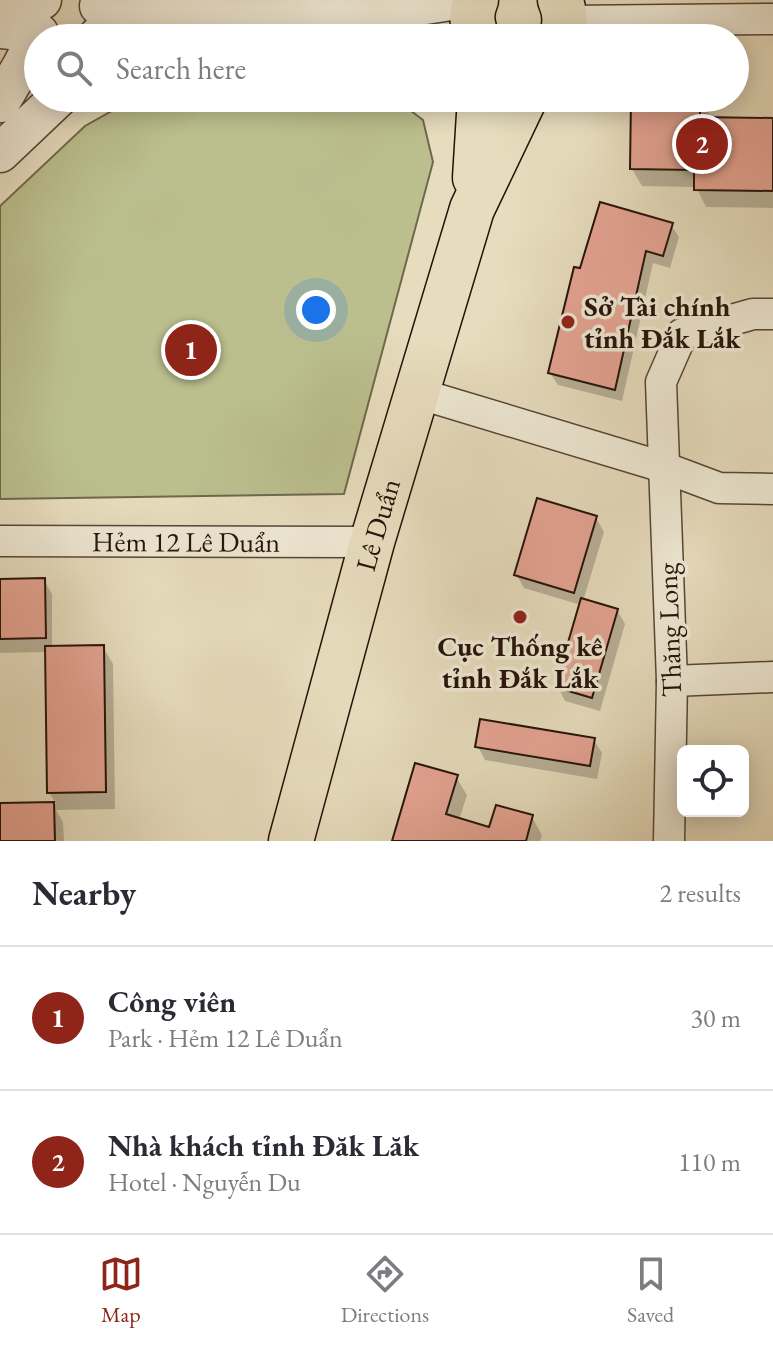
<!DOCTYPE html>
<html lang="en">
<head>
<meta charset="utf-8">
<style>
	body { margin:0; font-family:"EB Garamond",serif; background:#f2f2f3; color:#2b2b33 }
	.controls { position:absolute; right:24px; bottom:24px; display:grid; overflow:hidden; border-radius:12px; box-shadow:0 4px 20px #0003 }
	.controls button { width:72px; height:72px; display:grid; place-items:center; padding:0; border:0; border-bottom:2px solid #e1e1e2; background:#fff; color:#2b2b33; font:40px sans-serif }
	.you { position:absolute; left:316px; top:310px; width:28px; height:28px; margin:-20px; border:6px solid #fff; border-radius:50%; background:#1a73e8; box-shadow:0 0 0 12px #1a73e833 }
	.badge { display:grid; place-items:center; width:52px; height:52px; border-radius:50%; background:#8f2418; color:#fff; font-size:26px; font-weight:700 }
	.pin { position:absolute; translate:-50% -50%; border:4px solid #fff; box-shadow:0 2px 8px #0006 }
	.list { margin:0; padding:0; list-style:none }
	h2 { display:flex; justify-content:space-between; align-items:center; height:104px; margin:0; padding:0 32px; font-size:34px }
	h2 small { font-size:26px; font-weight:400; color:#7c7c81 }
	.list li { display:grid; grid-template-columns:52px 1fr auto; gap:24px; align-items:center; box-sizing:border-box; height:144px; padding:0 32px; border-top:2px solid #e1e1e2 }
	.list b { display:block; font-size:30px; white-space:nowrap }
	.list p { margin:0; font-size:26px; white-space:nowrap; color:#7c7c81 }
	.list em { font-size:26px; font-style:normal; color:#7c7c81 }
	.icon { flex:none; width:44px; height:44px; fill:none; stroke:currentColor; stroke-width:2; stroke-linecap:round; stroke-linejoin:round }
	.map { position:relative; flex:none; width:773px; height:841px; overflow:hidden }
	.search { position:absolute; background:#fff; box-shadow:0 4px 20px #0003; left:24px; right:24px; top:24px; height:88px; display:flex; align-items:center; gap:20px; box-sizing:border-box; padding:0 28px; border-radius:44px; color:#7c7c81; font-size:30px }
	.sheet { height:392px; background:#fff }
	nav { display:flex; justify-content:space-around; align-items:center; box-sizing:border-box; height:112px; border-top:2px solid #e1e1e2; background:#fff; font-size:22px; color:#7c7c81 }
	nav a { display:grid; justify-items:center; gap:4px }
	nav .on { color:#8f2418 }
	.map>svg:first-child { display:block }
	.green { fill:#bbbf8e; stroke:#70684c; stroke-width:2 }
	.shadow { fill:#0003 }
	.building { fill:#e5a493; stroke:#241209; stroke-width:2 }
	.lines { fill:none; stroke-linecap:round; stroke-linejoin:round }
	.minor-casing { stroke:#554536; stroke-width:33 }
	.tertiary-casing { stroke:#554536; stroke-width:41 }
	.primary-casing { stroke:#241209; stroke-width:47 }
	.minor { stroke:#efe9d5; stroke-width:30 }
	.tertiary { stroke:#efe9d5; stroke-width:38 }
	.primary { stroke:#e7ddbe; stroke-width:44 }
	.poi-dot { fill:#8f2418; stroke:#efe9d5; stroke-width:3 }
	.labels { text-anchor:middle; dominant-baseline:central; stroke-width:7; stroke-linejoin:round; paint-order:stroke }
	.poi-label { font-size:28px; font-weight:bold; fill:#241209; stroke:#efe9d5; text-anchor:start }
	.street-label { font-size:28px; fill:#241209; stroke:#efe9d5 }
</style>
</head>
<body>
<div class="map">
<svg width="773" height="841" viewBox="0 0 773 841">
	<rect width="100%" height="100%" fill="#e7ddbe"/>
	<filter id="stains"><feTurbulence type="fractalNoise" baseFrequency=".0025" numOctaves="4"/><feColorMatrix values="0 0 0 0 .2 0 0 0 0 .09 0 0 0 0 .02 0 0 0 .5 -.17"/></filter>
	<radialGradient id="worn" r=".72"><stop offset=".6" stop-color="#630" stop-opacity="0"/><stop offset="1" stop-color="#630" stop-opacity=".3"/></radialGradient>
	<path class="green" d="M135 98H394L423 120 433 162 344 494 0 499V206L85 126Z"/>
	<path class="shadow" d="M633 98H709V119L773 120V208L706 207 696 187 642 186 632 169Z
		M671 225 679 237 670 268 653 263 622 401 558 385 550 373 582 270Z
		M596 518 604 532 583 601 617 610 625 624 600 711 565 701 558 687 581 605 524 588 516 574Z
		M44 580 52 594V648L103 647 113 664 115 809 56 810 63 822 64 841H0V805L56 804 49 792 47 652 0 653V581Z
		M594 740 602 753 597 779 485 760 478 747Z
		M456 777 467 795 459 820 491 830 532 817 542 835 540 841H394Z"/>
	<path class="building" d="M631 98H700V117L773 118V191L694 190V170L630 169Z
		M600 202 673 223 663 256 646 251 615 390 548 373 574 267 580 268Z
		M537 498 597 516 574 593 514 575Z
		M45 578 46 638 0 639V579Z
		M581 598 618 609 592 698 555 687Z
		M104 645 106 792 47 793 45 646Z
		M480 719 595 738 590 766 475 747Z
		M415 763 458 775 446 814 489 827 496 805 533 815 526 841H392Z
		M54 802 55 841H0V803Z"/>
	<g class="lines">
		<defs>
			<g id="minor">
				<path d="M565 21 773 19"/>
				<path d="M417 393 663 467 719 488 773 489"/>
				<path id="s1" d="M0 541 372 542"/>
				<path d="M672 681 773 677"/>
				<path d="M669 841 672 681 661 382 682 334 753 314H773"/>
			</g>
			<path id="tertiary" d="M0 1 42 0
				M99 6 394 8 419 6 457 0
				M0 29 39 33
				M98 36 239 38
				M0 103 20 69 39 33
				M0 153 58 98"/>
			<g id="primary">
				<path d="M476 0C470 14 472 24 477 38"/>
				<path d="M560 0C566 13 566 25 561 38"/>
				<path d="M475 178 480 98"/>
				<path id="s2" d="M291 841 372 542 472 209 525 98"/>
			</g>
		</defs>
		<use href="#minor" class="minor-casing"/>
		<use href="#tertiary" class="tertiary-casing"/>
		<use href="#primary" class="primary-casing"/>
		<use href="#minor" class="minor"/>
		<use href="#tertiary" class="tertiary"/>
		<use href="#primary" class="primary"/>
	</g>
	<g class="poi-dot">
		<circle cx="568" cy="322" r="8"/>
		<circle cx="520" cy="617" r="8"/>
	</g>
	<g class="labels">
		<g class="poi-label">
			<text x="584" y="306">Sở Tài chính<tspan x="584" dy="32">tỉnh Đắk Lắk</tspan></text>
			<text x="520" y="646" text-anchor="middle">Cục Thống kê<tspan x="520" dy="32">tỉnh Đắk Lắk</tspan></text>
		</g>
		<g class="street-label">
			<text stroke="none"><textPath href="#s2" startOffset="328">Lê Duẩn</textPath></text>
			<text stroke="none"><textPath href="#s1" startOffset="186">Hẻm 12 Lê Duẩn</textPath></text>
			<text transform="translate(669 630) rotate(-92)">Thăng Long</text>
		</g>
	</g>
	<rect width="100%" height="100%" filter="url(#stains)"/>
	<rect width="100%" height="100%" fill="url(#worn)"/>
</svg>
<div class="controls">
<button><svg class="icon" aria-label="locate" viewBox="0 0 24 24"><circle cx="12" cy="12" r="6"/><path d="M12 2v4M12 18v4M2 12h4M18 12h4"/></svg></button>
</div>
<div class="you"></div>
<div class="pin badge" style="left:191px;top:350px">1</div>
<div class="pin badge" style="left:702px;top:144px">2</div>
<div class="search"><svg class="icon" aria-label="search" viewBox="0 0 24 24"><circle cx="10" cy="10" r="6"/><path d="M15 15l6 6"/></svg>Search here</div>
</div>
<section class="sheet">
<h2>Nearby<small>2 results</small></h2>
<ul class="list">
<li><span class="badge">1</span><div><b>Công viên</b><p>Park · Hẻm 12 Lê Duẩn</p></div><em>30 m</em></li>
<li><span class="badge">2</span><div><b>Nhà khách tỉnh Đăk Lăk</b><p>Hotel · Nguyễn Du</p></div><em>110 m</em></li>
</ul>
</section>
<nav>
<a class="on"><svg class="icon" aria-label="map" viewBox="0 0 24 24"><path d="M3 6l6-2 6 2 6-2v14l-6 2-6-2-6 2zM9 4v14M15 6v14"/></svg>Map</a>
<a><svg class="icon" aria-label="directions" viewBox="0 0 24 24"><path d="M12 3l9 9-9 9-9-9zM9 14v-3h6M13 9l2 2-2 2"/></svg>Directions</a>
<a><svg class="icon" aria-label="saved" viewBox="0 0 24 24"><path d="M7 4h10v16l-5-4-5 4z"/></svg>Saved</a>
</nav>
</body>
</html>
